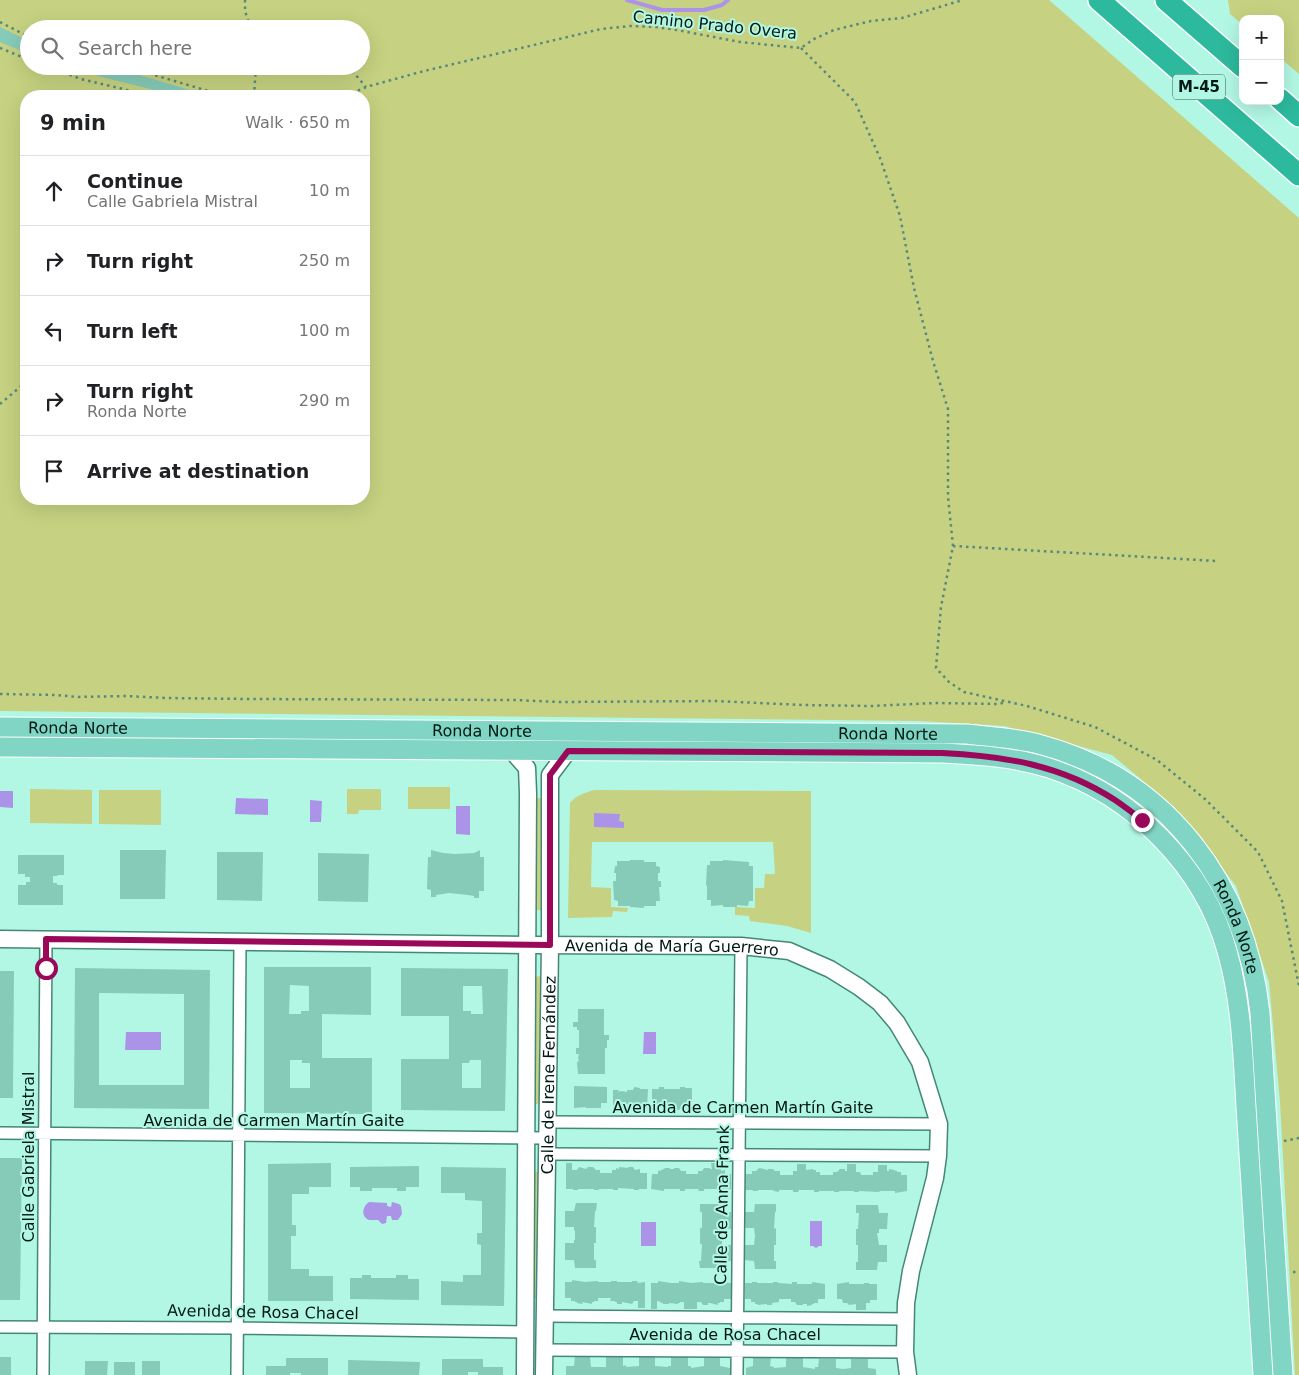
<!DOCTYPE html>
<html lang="en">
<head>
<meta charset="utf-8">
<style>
	body { margin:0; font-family:"DejaVu Sans",sans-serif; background:#f2f2f2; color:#202124 }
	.controls { position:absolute; right:15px; top:15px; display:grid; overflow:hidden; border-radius:10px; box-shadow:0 5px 20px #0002 }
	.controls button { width:45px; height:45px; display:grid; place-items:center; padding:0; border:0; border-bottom:1px solid #e0e0e0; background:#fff; color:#202124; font:25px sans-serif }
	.stop { position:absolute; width:15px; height:15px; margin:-11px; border:4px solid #9a0859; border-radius:50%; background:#fff }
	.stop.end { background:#9a0859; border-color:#fff; box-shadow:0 1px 5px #0008 }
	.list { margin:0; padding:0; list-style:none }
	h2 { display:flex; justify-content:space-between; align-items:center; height:65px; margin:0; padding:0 20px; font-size:21px }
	h2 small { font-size:16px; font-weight:400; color:#757577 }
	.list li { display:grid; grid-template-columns:32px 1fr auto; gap:15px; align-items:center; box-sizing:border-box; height:70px; padding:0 20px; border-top:1px solid #e0e0e0 }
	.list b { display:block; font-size:19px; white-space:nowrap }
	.list p { margin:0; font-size:16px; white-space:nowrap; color:#757577 }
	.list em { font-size:16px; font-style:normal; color:#757577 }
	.icon { flex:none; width:28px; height:28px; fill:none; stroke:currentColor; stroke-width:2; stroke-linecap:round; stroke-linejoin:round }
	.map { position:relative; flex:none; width:1299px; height:1375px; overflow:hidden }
	.search { position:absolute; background:#fff; box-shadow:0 5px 20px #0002; left:20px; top:20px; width:350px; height:55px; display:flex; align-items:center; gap:12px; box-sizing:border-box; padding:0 18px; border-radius:28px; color:#757577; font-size:19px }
	.panel { position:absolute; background:#fff; box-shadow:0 5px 20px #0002; left:20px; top:90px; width:350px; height:415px; border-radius:20px }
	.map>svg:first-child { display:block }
	.green { fill:#c6d281; fill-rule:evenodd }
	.water { fill:#ab94e8 }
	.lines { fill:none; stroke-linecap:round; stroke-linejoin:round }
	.stream { stroke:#ab94e8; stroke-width:4 }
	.building { fill:#86cab8; fill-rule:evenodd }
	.street-casing { stroke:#448777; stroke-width:14 }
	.secondary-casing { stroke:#448777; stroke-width:19 }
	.primary-casing { stroke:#fff; stroke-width:21 }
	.highway-casing { stroke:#fff; stroke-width:24 }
	.path { stroke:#59897c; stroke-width:2.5; stroke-dasharray:2.5 4; stroke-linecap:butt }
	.street { stroke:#fff; stroke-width:11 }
	.secondary { stroke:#fff; stroke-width:16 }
	.primary { stroke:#81d5c4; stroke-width:19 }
	.highway { stroke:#2db99d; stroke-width:21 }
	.route { stroke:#9a0859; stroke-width:6 }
	.labels { text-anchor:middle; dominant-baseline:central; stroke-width:4; stroke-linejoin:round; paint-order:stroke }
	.shield { fill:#b2f7e4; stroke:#355c52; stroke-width:1 }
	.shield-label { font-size:15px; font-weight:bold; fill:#001913 }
	.street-label { font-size:16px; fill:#001913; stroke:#b2f7e4 }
</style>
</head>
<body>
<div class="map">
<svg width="1299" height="1375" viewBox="0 0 1299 1375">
	<rect width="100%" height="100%" fill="#b2f7e4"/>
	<path class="green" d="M0 0H1049L1299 218V1375H1295L1280 1102 1269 982 1236 886 1174 807 1112 755 1004 726 920 721 0 711ZM29 29H361V66H29ZM26 96H364V499H26Z
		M1228 0H1299V74L1280 58V19H1243V25L1230 14Z
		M408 787H450V809H408Z
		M30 789 92 790V824L30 823Z
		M347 789H381V810H359L358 814H347Z
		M99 790H161V825L99 824Z
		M594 790 811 791V933L787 926 750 921 749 916 735 915V907L755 908V888H764L765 874H775L773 842H592L591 887 611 888V907L628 908 627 912 613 911 612 917 568 918 570 803C576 795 585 793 594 790Z
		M536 798H541V910H535Z
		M540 976V1104H534L535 977Z
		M533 1171 539 1172V1299H532Z"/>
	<path class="water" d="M0 791H13V808L0 807Z
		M236 798 268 799V815L235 814Z
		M310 800 322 801 321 822H310Z
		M456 806H470V835L456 834Z
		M594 813 620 814 619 821 624 822V828L594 827Z
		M126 1032H161V1050H125Z
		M644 1032H656V1054H643Z
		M369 1202 387 1203V1206L391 1207 392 1202 399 1204 401 1206 402 1214 398 1220H392L391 1216H387L386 1223 382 1224 378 1220C377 1220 370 1220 369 1220 360 1216 363 1206 369 1202Z
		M810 1221H822V1246H819L816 1248 813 1246H810Z
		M641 1222H656V1246H641Z"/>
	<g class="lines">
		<path class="stream" d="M627 0 662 10H704L722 5 728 0"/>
	</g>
	<path class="building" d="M0 27 29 41V54L0 42Z
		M65 66H109L210 96H178L82 72Z
		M120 850H166L165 899H120Z
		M431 850 443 853 455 854 474 853 480 850V857H484V891H479V898H474V896L468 895 449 893 436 895V897H431V890L427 889 428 857H431Z
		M217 852H263L262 901 217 900Z
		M318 853 369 854 368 902 318 901Z
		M18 855H64V875H58L57 876H53V883H57V885H63V905H18V885H26V882H30V877H25V874H18Z
		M630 860H644V862H656V866L660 867V873H658V881H661V887H659L660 901H656V906H644V908L630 907V906H618V901L614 900 613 881H616V873H614L615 866H617V861H630Z
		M723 860 749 862V866H753V901H749L748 906 737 905V907H723V905L711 906V900H707V886L706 885 707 865H710V861H723Z
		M264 967H371V1015L322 1014V1058H372V1114L264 1113ZM290 985 309 986V1011H301V1014H289ZM290 1060H302V1063H310V1088H290Z
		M75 968 210 970 209 1109 74 1108ZM99 993 184 994V1085H99Z
		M401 968 508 969 505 1111 401 1110V1059H449V1016H401ZM463 986H482L483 1014H471V1011H463ZM470 1060H481V1088H462V1063H469Z
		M0 971H14L13 1098H0Z
		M578 1009H604V1035H609V1040H607V1048H605V1074H578L577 1063 579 1060 578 1058 579 1054H576V1048H579V1030H577V1027H573V1022H578Z
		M574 1086 607 1087V1103H601V1108H586V1107L574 1108Z
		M634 1087 640 1088V1089H648L647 1109H645V1110H640V1109H638V1107H633V1104H627V1115H621V1109H619V1111H613V1090H619L618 1092 621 1091 627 1092V1090H633Z
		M659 1087H664V1089H680V1087H685V1088H692V1104H686V1107H681L679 1110H674V1109H670V1110H665V1109H663L662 1107H658V1104H652V1089H659Z
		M0 1158H22L20 1300H0Z
		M331 1163V1187H309V1194H292V1225H296V1236H291V1269H309V1276H333V1301H268V1164Z
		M566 1163H572V1170H577L579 1167 586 1169 588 1167H593L596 1170H600V1173H612V1170H616V1168L619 1169V1167L628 1168V1167H633L635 1170 640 1169V1173H647V1189H639V1190H634V1189L618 1188V1190H613V1189H599V1190H594V1189H578V1190H573V1189H566Z
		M711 1163H721V1171L725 1170V1174H731V1189L719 1191V1189H704V1191H698L699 1189H685V1191H680V1189H664V1191L651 1189 652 1174H658V1171L662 1170 665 1168H670V1169H674V1168H679L681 1171H686V1174H698V1171H702L704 1168H710V1169H712Z
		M797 1164H806V1170L813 1169V1170H816V1172H820V1175H833V1172H837L840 1169H845V1171H847V1164H856V1172H860L861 1175H873V1172H878V1165H887V1171H889V1169L894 1170 897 1171V1172H901V1175H907V1191L895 1193V1191H880L879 1192 859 1191V1192H854V1191H839V1192H834V1191H819V1192H814V1190H799L798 1192H793V1190H779V1192L774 1191 773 1190H758V1191H753V1190H745V1174H752V1171H756L759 1168 768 1170V1169H773L775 1171H780V1175H793V1171H797Z
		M419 1166V1187H406V1191H397V1188H372V1191H360V1187H350V1167Z
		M441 1167 506 1168 504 1306 441 1305V1281L463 1282V1275H481V1245L477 1244V1233H482V1201L465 1200V1193H441Z
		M576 1203H597L596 1211H595L594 1227H596V1243H594V1260H596V1268H575L574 1260H565V1243H574V1240H575V1231L574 1230V1227H565V1211H574Z
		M700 1204H721L722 1212H731V1229L722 1228 721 1241H722V1245H731V1261H722L720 1268H700L699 1261H701L702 1244H700V1228H702V1212H700Z
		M755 1204H776V1212H775L774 1229 776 1228V1245H774V1261H776V1269H755L754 1261 745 1260V1245H754L755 1236 754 1228H745V1212H754Z
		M856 1205H878L879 1213H888L887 1229H879V1233H877L879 1245H887V1262H878L877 1270H856V1262H858V1245H856V1229H858L859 1213H856Z
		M362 1275H371V1278H396V1275H408V1279H419V1300L350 1299V1278H362Z
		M572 1280 585 1282 598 1281V1282H611V1281H617V1282H632V1281H637L638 1283 645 1282V1308H638V1301H634L632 1304 622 1302V1304H617V1302H615V1301H610L611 1298H598V1301H594V1302H592V1304L582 1302 583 1304 577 1303V1302H575V1301H571V1298H565V1282H572Z
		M658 1281 671 1283H679V1281L691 1283 703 1282V1283H718V1282L731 1283V1299H724V1302H720V1303H718V1305L710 1303H708V1305H703L701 1302H697V1309H684V1302H680V1303H678V1304L669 1303V1304H663V1303H661V1302L657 1301V1309H651V1283H658Z
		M752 1282H757V1283H773V1282H778V1283L792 1284V1282H797V1284H812V1282L825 1284V1299H818V1303H814V1304H812V1305L807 1306V1304H803V1305H797L795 1302H791V1299H779V1302L772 1303V1305H767V1304L758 1305 757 1304H755V1302H751V1299H745V1283H752Z
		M849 1282V1284H864V1283H869V1284H877V1300H870V1303H866V1310H856V1304L849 1305 847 1303H843L842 1299H837V1284Z
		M575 1356 590 1357 591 1367H606V1356L623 1357V1366L626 1365V1367L639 1366V1357H655V1366L668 1367V1366H671V1357H688V1366H691V1368L704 1366V1357L720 1358V1366L730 1368V1375H566V1366H574Z
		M0 1357H11V1375H0Z
		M286 1358H328V1375H301V1373H290V1375H266V1366H286Z
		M753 1358H771L770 1366 774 1367V1368L786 1367V1358H803V1367L815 1369V1367H818L819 1359H836V1368L843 1369 851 1368V1359H868V1368L876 1369V1375H746V1368L753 1366Z
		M442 1359H483V1367H503V1375H478V1372H468V1375H442Z
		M348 1360 420 1362 419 1375H348Z
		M85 1361H108L107 1375H85Z
		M142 1361H160V1375H142Z
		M114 1362H135V1375H114Z"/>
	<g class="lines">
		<defs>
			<path id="street" d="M547 1122 939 1124
				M0 1133 547 1138
				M547 1154 938 1156
				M545 1316 905 1319
				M0 1327 237 1328 525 1332
				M544 1350 905 1352
				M43 1375 46 939
				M237 1375 240 942
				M737 1375 741 946"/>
			<g id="secondary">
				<path d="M512 751 527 768 528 793 525 1375"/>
				<path id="s1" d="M0 939 527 945 741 946 789 951 830 969 859 987 880 1003 897 1023 920 1062 939 1124 938 1156 935 1178 911 1271 906 1303 905 1352 908 1375"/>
				<path id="s2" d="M544 1375 550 945V775L568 751"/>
			</g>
			<g id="primary">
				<path id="s3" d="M0 727 967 734C992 737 1018 738 1042 745 1169 780 1246 885 1260 1013L1283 1375"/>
				<path d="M0 747 942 753C978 755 1015 757 1049 768 1133 795 1204 867 1227 951 1243 1007 1243 1065 1247 1122 1253 1207 1258 1291 1263 1375"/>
			</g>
			<path id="highway" d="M1099 0 1299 175
				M1166 0 1243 67
				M1280 99 1299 116"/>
		</defs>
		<use href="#street" class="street-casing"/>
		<use href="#secondary" class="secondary-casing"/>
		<use href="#primary" class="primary-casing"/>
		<use href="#highway" class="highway-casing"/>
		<path class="path" d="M245 0V11L251 29
			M0 22 29 37
			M250 23 283 29
			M0 48 29 60
			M801 48 855 102 880 158 900 216 914 288 933 361 948 409V497L953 546 941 607 936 668 949 682 964 692 1027 706 1095 727 1157 760 1205 799 1258 852 1282 901 1299 986
			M45 66 81 79 152 96
			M124 66 225 96
			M348 66 366 87
			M254 96 256 66
			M346 96 366 87 424 71 601 29 630 26 655 27 677 30 740 42 801 48 814 39 834 30 871 21 902 18 963 0
			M0 404 26 382
			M953 546 1217 561
			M0 694 56 695 78 697 126 696 166 698 247 699 515 700 559 702 715 701 803 705 871 706 935 703 999 704 1005 702
			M1284 1141 1299 1138
			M1293 1272H1299"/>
		<use href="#street" class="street"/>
		<use href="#secondary" class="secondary"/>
		<use href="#primary" class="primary"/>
		<use href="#highway" class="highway"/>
	</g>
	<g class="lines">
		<path class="route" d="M46 968V939L550 945V775L568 751 942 753C1005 756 1061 765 1115 800 1124 806 1133 813 1142 820"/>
	</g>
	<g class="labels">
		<rect class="shield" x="1173" y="74.5" width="52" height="25" rx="4"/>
		<g class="shield-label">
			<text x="1199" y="87">M-45</text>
		</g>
		<g class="street-label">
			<text transform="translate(715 25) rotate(6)">Camino Prado Overa</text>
			<text stroke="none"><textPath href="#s3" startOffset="78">Ronda Norte</textPath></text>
			<text stroke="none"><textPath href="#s3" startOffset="482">Ronda Norte</textPath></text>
			<text stroke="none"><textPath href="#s3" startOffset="888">Ronda Norte</textPath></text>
			<text stroke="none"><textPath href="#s3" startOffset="1321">Ronda Norte</textPath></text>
			<text stroke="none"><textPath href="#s1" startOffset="672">Avenida de María Guerrero</textPath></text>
			<text stroke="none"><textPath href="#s2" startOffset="300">Calle de Irene Fernández</textPath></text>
			<text x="743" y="1107">Avenida de Carmen Martín Gaite</text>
			<text x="274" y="1120">Avenida de Carmen Martín Gaite</text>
			<text transform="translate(28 1157) rotate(-90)">Calle Gabriela Mistral</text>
			<text transform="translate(722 1205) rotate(-89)">Calle de Anna Frank</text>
			<text transform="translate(263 1312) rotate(1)">Avenida de Rosa Chacel</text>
			<text x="725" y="1334">Avenida de Rosa Chacel</text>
		</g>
	</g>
</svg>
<div class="controls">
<button>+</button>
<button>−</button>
</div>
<div class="stop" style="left:46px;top:968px"></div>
<div class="stop end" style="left:1142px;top:820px"></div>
<div class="search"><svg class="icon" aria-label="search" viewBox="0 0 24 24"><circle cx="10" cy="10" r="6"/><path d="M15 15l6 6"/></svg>Search here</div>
<section class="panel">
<h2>9 min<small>Walk · 650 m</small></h2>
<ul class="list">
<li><svg class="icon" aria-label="ahead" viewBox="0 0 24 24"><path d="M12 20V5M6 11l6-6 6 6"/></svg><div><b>Continue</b><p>Calle Gabriela Mistral</p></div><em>10 m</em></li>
<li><svg class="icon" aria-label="right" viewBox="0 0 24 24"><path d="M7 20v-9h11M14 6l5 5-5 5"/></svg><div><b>Turn right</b></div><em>250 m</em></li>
<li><svg class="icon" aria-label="left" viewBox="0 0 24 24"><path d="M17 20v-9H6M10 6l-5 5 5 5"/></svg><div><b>Turn left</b></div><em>100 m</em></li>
<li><svg class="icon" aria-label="right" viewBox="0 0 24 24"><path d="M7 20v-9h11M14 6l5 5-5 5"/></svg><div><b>Turn right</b><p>Ronda Norte</p></div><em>290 m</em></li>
<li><svg class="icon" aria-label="arrive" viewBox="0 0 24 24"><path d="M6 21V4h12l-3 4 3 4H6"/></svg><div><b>Arrive at destination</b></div></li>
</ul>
</section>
</div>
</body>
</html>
